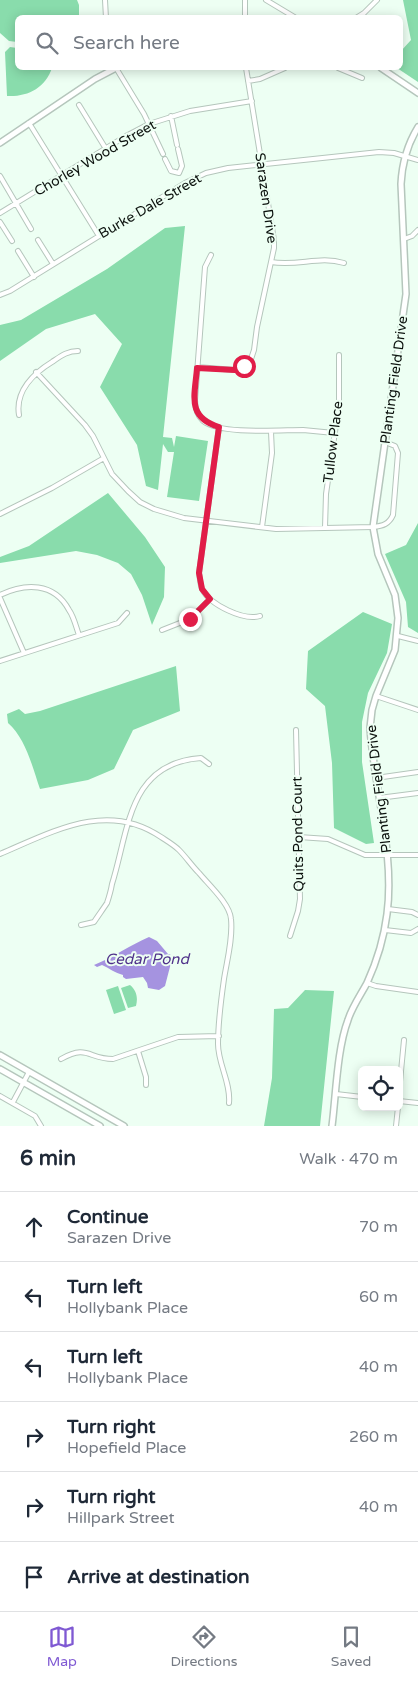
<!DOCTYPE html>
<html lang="en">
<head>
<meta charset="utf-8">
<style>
	body { margin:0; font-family:"Varela Round",sans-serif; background:#f6f6f7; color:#1f2937 }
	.controls { position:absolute; right:15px; bottom:15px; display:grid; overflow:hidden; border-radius:8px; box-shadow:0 2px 12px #0003 }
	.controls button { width:45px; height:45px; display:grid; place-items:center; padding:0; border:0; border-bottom:1px solid #e0e1e3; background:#fff; color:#1f2937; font:25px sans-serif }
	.stop { position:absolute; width:15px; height:15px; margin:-11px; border:4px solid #e11d48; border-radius:50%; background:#fff }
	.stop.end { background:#e11d48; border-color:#fff; box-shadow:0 1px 5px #0008 }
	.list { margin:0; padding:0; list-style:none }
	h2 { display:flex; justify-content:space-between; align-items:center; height:65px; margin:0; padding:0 20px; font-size:21px }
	h2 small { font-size:16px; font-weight:400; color:#747a83 }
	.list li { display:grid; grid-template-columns:32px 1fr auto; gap:15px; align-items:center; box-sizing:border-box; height:70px; padding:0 20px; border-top:1px solid #e0e1e3 }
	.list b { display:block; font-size:19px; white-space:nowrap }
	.list p { margin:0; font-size:16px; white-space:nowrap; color:#747a83 }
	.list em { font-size:16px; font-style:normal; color:#747a83 }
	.icon { flex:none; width:28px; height:28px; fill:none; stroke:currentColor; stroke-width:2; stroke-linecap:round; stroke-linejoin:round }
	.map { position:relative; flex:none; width:418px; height:1126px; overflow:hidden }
	.search { position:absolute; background:#fff; box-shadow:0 2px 12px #0003; left:15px; right:15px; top:15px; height:55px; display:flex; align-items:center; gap:12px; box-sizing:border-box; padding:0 18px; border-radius:8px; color:#747a83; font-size:19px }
	.sheet { height:485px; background:#fff }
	nav { display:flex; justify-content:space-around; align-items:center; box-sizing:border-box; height:70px; border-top:1px solid #e0e1e3; background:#fff; font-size:14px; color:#747a83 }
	nav a { display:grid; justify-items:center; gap:2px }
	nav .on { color:#7f59d3 }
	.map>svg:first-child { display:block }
	.green { fill:#89dcac }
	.water { fill:#a593e0 }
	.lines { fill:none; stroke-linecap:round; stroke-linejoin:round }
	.street-casing { stroke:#b5c6bc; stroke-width:6 }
	.secondary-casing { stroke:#b5c6bc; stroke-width:8 }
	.street { stroke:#fff; stroke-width:4 }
	.secondary { stroke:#fff; stroke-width:5 }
	.route { stroke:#e11d48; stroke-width:6 }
	.labels { text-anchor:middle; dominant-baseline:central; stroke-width:4; stroke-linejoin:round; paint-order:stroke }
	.street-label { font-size:14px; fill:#0c120e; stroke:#edfff3 }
	.water-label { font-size:15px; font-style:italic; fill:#4f318a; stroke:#edfff3 }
</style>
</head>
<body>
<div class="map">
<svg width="418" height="1126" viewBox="0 0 418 1126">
	<rect width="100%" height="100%" fill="#edfff3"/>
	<path class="green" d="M0 0H77L79 5V17L18 18 17 42 9 41 0 33Z
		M403 0H418V82L397 68H400L401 51 411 40Z
		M10 47 17 48 18 68H52C45 88 28 97 7 96L5 52Z
		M185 226 163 437 172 438 174 447 176 436 208 441 199 501 167 497 174 452H168L163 444 158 490 146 486 137 445 100 387 122 344 95 314 46 329 0 361V325L21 320 107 269 165 228Z
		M108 493 145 537 165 567 164 597 152 625 142 595 131 574 118 563 97 555 76 551 0 563V557L29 546Z
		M418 523V633L408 627 406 602 385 554 406 545Z
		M363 612 392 624 387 653 368 693 362 722V762L374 843 366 844 334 828 332 763 325 706 306 689 308 651Z
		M176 666 180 711 133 730 114 769 88 780 40 789C32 766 26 739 8 723L7 714 19 709 25 714 40 711Z
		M130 985C137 991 138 998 136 1006L128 1008 121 988Z
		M118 986 126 1010 114 1014 106 990Z
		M305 990 334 991 320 1126H264L272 1078 274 1009 288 1008Z"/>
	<path class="water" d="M149 937 157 941 168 954H170L172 959 165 986 159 990 148 988 147 983 143 977 126 979 123 977V975C115 973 109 968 102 965L97 967 94 965C114 957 130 945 149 937Z"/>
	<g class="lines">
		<defs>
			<path id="street" d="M105 0 106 18
				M266 0 296 18
				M245 18V0
				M356 18 364 13 377 0
				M116 68 144 114 163 154
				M338 68 362 78
				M248 81 260 79 285 68
				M79 105 106 149
				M171 116 177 145
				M29 123 99 236
				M165 159 171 171 179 173 182 166 178 149
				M0 176 31 229
				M0 213 126 136 149 124 190 111 252 101
				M0 222 12 241
				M404 239 412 236 418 230
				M38 240 53 264
				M18 251 34 277
				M211 255 205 267 195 400C195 408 197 415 203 421 221 435 280 430 303 430 314 431 324 432 334 433
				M271 262C298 267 319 255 344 263
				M0 295 10 291 185 183 206 173 228 168 379 152 394 153 418 160
				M197 367 235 370 244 365 251 359 254 350 257 327 274 248V240L246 68
				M36 372 85 425 93 436 112 474 128 491 140 502 154 509 184 518 276 529 373 527C383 526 389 524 393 515L398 453 395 446 385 442
				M19 415C15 391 34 373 52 362 61 356 67 351 78 351
				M219 427 199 573C200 578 200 584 202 589 210 605 244 621 260 616
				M0 514 52 488 104 458
				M262 527 272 453 271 432
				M325 528 326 494 339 404V355
				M0 595C25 583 54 582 69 610 74 617 76 627 79 635
				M0 598 24 653
				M162 630 190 619 210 599
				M398 636 418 641
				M0 661 118 623 127 613
				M376 696 418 710
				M376 778 418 772
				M379 798 418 793
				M299 837 328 839 365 855H418
				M0 854C52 832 107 800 161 837 167 841 174 845 179 850 186 857 192 866 199 873 209 885 230 904 231 919 233 939 227 960 224 979 221 1000 218 1022 218 1044 218 1064 231 1083 229 1103
				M388 909 412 912 418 915
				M81 925 94 922C98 916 103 909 107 903 109 897 111 890 112 884 129 830 128 763 201 758L209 764
				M385 930 411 933 418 929
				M290 936 298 911 300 899 296 730
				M367 983 376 986 418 992
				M138 1051 146 1077V1085
				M61 1059C88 1044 88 1059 113 1059L178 1037 219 1036
				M399 1092 404 1040
				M336 1094 362 1097
				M0 1096 35 1116 41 1126
				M399 1101 418 1103
				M13 1102 29 1072
				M396 1126 398 1107"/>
			<path id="secondary" d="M381 68 418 93
				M0 143 95 79 116 68
				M0 1055 124 1126
				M0 1069 100 1126
				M332 1126C336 1095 337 1049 348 1020 352 1007 360 996 367 983 377 961 384 938 387 914 395 854 374 788 370 728L372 710 376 696 395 650 398 618 395 595 378 554 373 527 406 294 401 184C402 163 407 145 418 127"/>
		</defs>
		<use href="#street" class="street-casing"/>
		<use href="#secondary" class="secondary-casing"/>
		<use href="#street" class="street"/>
		<use href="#secondary" class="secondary"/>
	</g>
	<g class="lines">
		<path class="route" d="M190 619 210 599 202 589 199 573 219 427C186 417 195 395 197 368L235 370 244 366"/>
	</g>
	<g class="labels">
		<g class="street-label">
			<text transform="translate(95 158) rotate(-30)">Chorley Wood Street</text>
			<text transform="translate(266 198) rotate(82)">Sarazen Drive</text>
			<text transform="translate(150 206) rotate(-30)">Burke Dale Street</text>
			<text transform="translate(394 380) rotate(-82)">Planting Field Drive</text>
			<text transform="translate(333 442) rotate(-83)">Tullow Place</text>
			<text transform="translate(379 789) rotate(-97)">Planting Field Drive</text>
			<text transform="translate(298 834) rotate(-91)">Quits Pond Court</text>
		</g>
		<g class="water-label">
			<text x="147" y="959">Cedar Pond</text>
		</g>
	</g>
</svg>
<div class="controls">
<button><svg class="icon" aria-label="locate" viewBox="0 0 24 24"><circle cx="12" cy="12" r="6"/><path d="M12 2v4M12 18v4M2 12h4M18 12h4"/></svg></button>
</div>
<div class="stop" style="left:244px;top:366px"></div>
<div class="stop end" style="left:190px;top:619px"></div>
<div class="search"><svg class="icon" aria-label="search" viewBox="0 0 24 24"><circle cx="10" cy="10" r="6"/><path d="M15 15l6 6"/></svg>Search here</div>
</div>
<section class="sheet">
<h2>6 min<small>Walk · 470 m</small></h2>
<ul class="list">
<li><svg class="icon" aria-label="ahead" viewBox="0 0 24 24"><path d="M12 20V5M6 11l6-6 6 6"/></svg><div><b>Continue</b><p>Sarazen Drive</p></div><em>70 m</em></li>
<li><svg class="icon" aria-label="left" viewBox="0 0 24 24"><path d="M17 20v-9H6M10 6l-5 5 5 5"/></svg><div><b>Turn left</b><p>Hollybank Place</p></div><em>60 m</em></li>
<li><svg class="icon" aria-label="left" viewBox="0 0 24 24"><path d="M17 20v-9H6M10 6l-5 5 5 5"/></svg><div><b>Turn left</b><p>Hollybank Place</p></div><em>40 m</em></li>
<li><svg class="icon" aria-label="right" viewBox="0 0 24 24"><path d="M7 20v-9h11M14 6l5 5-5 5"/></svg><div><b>Turn right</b><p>Hopefield Place</p></div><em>260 m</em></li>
<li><svg class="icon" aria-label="right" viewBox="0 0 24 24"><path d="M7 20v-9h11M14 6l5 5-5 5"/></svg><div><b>Turn right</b><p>Hillpark Street</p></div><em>40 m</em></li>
<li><svg class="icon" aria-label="arrive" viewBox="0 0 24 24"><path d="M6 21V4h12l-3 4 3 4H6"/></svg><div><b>Arrive at destination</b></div></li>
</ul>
</section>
<nav>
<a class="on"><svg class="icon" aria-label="map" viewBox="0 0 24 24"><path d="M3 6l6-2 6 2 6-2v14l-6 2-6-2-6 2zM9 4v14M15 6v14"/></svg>Map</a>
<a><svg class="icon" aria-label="directions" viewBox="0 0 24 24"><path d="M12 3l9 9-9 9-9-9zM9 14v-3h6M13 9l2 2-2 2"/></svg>Directions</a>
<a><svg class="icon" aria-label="saved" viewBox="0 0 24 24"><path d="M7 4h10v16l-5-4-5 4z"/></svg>Saved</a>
</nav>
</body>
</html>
